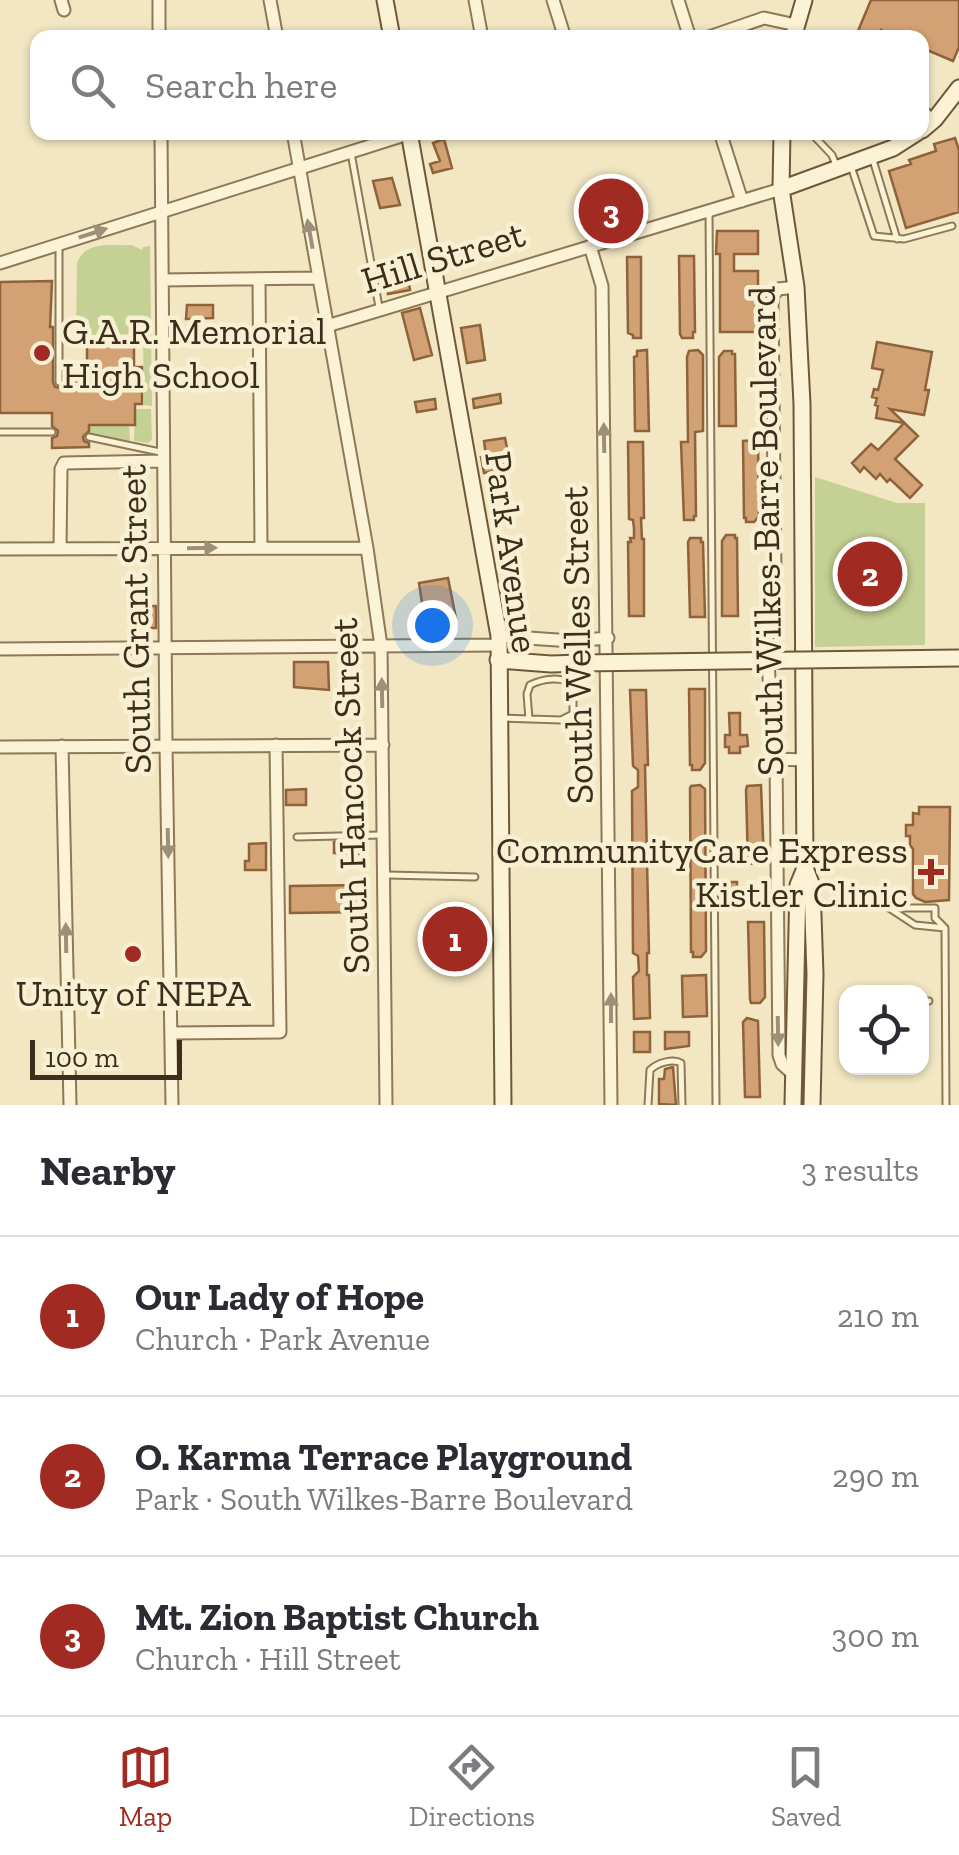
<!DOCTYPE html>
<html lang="en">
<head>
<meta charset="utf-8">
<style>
	body { margin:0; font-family:"Zilla Slab",serif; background:#f2f2f3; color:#2b2b33 }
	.controls { position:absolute; right:30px; bottom:30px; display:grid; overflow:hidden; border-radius:20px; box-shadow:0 2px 8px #0004 }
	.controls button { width:90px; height:90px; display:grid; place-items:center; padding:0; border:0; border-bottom:2px solid #e1e1e2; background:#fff; color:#2b2b33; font:50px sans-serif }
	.scale { position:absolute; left:30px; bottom:25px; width:152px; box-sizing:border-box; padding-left:10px; border:5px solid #3c2e1d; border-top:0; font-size:28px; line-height:35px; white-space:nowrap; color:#3c2e1d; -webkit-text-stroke:8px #f8f0d2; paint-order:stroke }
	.you { position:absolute; left:432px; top:625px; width:35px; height:35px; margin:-25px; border:8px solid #fff; border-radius:50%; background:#1a73e8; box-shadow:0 0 0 15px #1a73e833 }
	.badge { display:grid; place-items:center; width:65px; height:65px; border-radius:50%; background:#a12a22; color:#fff; font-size:32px; font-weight:700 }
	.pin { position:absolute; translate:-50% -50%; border:5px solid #fff; box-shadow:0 2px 10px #0006 }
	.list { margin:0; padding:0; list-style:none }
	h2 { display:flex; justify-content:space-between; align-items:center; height:130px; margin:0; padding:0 40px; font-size:42px }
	h2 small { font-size:32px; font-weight:400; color:#7c7c81 }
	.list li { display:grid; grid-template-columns:65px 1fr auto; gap:30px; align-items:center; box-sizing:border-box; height:160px; padding:0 40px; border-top:2px solid #e1e1e2 }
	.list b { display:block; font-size:38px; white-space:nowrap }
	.list p { margin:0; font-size:32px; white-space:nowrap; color:#7c7c81 }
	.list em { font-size:32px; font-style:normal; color:#7c7c81 }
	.icon { flex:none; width:55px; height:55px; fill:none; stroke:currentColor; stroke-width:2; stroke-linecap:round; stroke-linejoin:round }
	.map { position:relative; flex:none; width:959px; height:1105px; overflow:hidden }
	.search { position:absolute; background:#fff; box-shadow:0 2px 8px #0004; left:30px; right:30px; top:30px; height:110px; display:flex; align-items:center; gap:25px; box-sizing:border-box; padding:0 35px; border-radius:20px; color:#7c7c81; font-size:38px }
	.sheet { height:610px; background:#fff }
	nav { display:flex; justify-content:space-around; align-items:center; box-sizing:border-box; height:140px; border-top:2px solid #e1e1e2; background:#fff; font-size:28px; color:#7c7c81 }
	nav a { display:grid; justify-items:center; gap:5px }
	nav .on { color:#a12a22 }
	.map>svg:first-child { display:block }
	.green { fill:#c5d194 }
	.building { fill:#d3a274; stroke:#8e623b; stroke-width:2.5 }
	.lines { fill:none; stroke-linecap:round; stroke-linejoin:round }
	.lane-casing { stroke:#8d7857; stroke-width:9 }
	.street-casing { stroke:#8d7857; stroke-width:15 }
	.secondary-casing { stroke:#6f583a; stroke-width:19 }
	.lane { stroke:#fcf3d6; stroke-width:5 }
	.street { stroke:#fcf3d6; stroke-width:11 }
	.secondary { stroke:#fcf3d6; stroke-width:15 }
	.secondary-bridge-casing { stroke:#6f583a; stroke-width:19; stroke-linecap:butt }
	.secondary-bridge { stroke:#fcf3d6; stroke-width:15 }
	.oneway { fill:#9c907a }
	.poi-dot { fill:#a12a22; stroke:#f8f0d2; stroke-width:4 }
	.labels { text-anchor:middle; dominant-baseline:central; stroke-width:9; stroke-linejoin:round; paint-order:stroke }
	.street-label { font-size:38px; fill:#3c2e1d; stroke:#f8f0d2 }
	.poi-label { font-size:38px; fill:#3c2e1d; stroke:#f8f0d2; text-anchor:start }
</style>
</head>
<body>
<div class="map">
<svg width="959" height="1105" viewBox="0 0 959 1105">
	<rect width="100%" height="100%" fill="#f2e7c2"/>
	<path class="green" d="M132 245 142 250 143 247 150 246 152 406 144 405 143 334 76 335 77 263C86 240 110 246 132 245Z
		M135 409H151L152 440 148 443 134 441Z
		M89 425H129L130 441 89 434Z
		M815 477 897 503H925V645L815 647Z"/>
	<path class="building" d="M871 0H959V47L953 61 922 48V38H898L881 30 878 38H855Z
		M955 138 959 150V212L906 228 889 171 911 164 909 160 936 151 934 144Z
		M444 139 452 168 433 173 430 164 440 161 433 143Z
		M392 178 400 205 380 208 373 181Z
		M717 231H758V254H734V271H758V332H720V254H716Z
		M679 256H694L695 332H693V338H682L680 334Z
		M627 257H641V338H633V335L628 333Z
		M408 277 410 290 388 294 386 281Z
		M52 281 50 327H53V382L55 387 61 388 65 382H80V367H87V338H134V367H142V404H135V425H89V431L83 437 84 441 89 443V447L52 448V438L57 436 58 431 52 426V413H0V282Z
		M187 305H213V318L186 319Z
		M420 308 432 355 414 360 402 313Z
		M480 325 485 360 467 363 461 328Z
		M877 342 932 352 925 390H929L924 415 890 409 918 436 895 459 922 485 910 498 890 479 887 482 880 474 876 479 864 467 860 472 852 463 871 444 878 450 904 423 876 418 878 406 875 405 877 398 872 397 874 389 878 390 883 370 872 368Z
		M647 350 649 431H635L634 357 637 356V351Z
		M698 350 703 355V431L695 432 696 516H694V520H684L681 442H688L687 357 689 351Z
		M724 351H732V354H735L736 426H719V357Z
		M500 394 501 403 474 408 473 399Z
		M435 399 436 409 417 412 415 402Z
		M505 438 511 468 484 473 481 457 486 456 484 441Z
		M758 440 759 516 754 522H746V518H744L743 441Z
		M628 442H643L644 518H641L642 539H644V616H629L628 542H631L630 538H634V528L633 520 629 519Z
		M726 535H735V538H737L738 616H722V541Z
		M690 538H701V542H703L705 617H690L688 542Z
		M448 578 456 618 425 624 419 583Z
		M138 606H156V628H138Z
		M294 662H328L329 690 294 687Z
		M689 689H705V763L700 770H692V765H690Z
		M630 690H646L648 765H645L649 953H647V975H649L650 1018 634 1019 633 977 639 971 638 956 633 953 632 791 638 787V770L633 766Z
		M729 713H740V735H747L748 746 740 747V753H729V747H725V735H730Z
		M700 785 705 789 706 951 701 957H693V952H691L690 788 691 786Z
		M761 785 764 863 748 864 746 790 747 786Z
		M306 789V805H286V790Z
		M919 807H950L949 900 925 902 916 898 913 894V849L910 845V836H906V825H913V813L919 814Z
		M334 842H359V854L334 853Z
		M266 843V870H245V861H249V844Z
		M723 882H737V904H723Z
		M362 885 363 912 290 913V886Z
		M748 922H764L765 997 760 1003H751L750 999Z
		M430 932 464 933 463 954 429 953Z
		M706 975 707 1016 683 1017 682 976Z
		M747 1018 758 1021 760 1097H745L743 1022Z
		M634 1032H650V1052H634Z
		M665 1032H689V1046L665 1049Z
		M673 1067 676 1105 659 1104V1079H664L665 1069Z"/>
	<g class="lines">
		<defs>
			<path id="lane" d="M922 106 933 118
				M810 132 832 155 836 165
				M351 153 379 307
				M873 160 897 239
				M851 166 874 236 904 239 952 226
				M709 213 716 1105
				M59 382V247
				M0 432H52
				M89 437 160 452
				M501 718 561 720 573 714V686C563 675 542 679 530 685L527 694 529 719
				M297 837 381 835
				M387 875 475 877
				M889 908 915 925 945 928 946 1105
				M892 908H935V918L943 926
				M922 1001H929
				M648 1105 650 1070C657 1063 673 1058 681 1063L682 1105"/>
			<path id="street" d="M61 0 64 10
				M159 0V38
				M270 0 277 38
				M475 0 482 38
				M553 0 565 38
				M678 0 690 38
				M706 38 764 18 796 25
				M161 132 166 745 172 1105
				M293 132 367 548 381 646 386 1105
				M720 132 742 201
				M590 246 602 286 611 1105
				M0 263 414 132
				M259 279 261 547
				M162 280 318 278
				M327 326 781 189
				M60 548 61 469 64 463 163 461
				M0 549 367 548
				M499 636 572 641 608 638
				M0 649 497 645
				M62 746 70 1105
				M0 747 383 745
				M776 759 805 760
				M172 1033 280 1032 276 745
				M794 1075 782 1064 779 1055 776 759 766 642 774 599 775 575 772 304 773 296 778 289 796 287"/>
			<path id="secondary" d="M385 0 392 38
				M793 38 804 0
				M922 130 935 119 959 88
				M409 132 499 636 503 1105
				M782 132 781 189 796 287 802 404 805 868 798 885 793 1105
				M781 189 893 148 918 132
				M498 660 551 664 581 663
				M805 868 812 886 815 974 812 1105"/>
		</defs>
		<use href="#lane" class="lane-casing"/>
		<use href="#street" class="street-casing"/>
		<use href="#secondary" class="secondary-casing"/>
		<use href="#lane" class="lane"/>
		<use href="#street" class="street"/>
		<use href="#secondary" class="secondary"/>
		<defs>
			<path id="secondary-bridge" d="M581 663 959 658"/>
		</defs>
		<use href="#secondary-bridge" class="secondary-bridge-casing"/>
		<use href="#secondary-bridge" class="secondary-bridge"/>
	</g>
	<defs><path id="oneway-solid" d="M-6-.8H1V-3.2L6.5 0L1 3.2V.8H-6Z" transform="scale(2.5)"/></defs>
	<g class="oneway">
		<use href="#oneway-solid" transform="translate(93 233) rotate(-18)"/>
		<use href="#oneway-solid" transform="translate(310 234) rotate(-100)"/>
		<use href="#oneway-solid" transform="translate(604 438) rotate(-91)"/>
		<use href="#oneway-solid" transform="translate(202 548) rotate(-1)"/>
		<use href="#oneway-solid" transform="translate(382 693) rotate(-91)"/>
		<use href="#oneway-solid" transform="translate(168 843) rotate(89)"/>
		<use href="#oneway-solid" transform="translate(66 938) rotate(-91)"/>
		<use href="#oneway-solid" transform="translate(611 1008) rotate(-90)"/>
		<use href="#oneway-solid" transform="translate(778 1031) rotate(89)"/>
	</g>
	<g class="poi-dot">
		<circle cx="42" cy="353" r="10"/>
		<path d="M926 857h10v10h10v10h-10v10h-10v-10h-10v-10h10z"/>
		<circle cx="133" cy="954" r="10"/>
	</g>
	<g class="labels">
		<g class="street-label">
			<text transform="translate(443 257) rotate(-17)">Hill Street</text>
			<text transform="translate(766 531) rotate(-91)">South Wilkes-Barre Boulevard</text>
			<text transform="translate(512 552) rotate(82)">Park Avenue</text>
			<text transform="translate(135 619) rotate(-91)">South Grant Street</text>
			<text transform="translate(577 645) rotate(-91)">South Welles Street</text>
			<text transform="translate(350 796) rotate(-92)">South Hancock Street</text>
		</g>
		<g class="poi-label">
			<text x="62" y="331">G.A.R. Memorial<tspan x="62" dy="44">High School</tspan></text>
			<text x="908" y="850" text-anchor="end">CommunityCare Express<tspan x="908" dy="44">Kistler Clinic</tspan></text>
			<text x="133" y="993" text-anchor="middle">Unity of NEPA</text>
		</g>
	</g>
</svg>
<div class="controls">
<button><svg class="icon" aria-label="locate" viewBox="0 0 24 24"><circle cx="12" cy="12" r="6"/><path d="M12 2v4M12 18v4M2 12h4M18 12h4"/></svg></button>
</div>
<div class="scale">100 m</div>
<div class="you"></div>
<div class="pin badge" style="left:455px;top:939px">1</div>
<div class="pin badge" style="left:870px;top:574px">2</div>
<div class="pin badge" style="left:611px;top:211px">3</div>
<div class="search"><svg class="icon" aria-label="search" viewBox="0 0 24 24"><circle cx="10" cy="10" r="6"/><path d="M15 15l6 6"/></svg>Search here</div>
</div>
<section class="sheet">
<h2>Nearby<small>3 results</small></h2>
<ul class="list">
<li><span class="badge">1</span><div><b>Our Lady of Hope</b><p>Church · Park Avenue</p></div><em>210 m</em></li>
<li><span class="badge">2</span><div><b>O. Karma Terrace Playground</b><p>Park · South Wilkes-Barre Boulevard</p></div><em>290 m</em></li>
<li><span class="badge">3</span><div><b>Mt. Zion Baptist Church</b><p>Church · Hill Street</p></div><em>300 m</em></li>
</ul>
</section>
<nav>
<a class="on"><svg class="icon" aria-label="map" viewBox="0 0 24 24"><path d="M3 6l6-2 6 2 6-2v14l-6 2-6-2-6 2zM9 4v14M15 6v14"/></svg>Map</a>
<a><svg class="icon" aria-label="directions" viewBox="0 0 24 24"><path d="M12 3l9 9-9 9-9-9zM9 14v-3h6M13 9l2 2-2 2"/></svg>Directions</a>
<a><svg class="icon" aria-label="saved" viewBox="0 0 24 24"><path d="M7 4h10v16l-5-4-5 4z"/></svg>Saved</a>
</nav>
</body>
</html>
